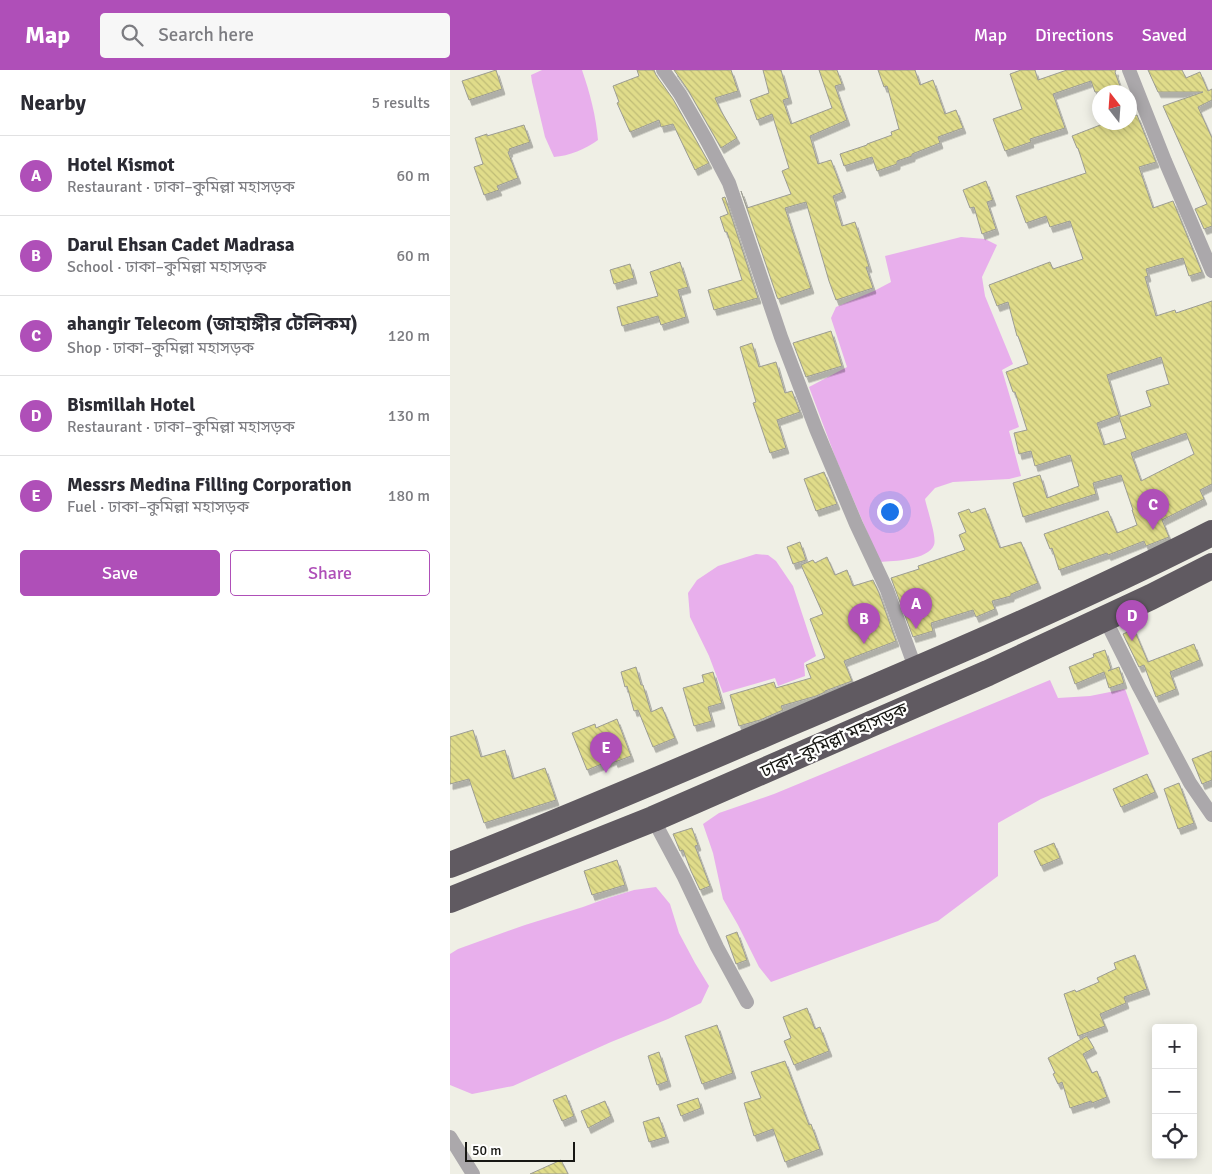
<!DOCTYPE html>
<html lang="en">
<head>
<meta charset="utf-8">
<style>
	body { margin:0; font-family:Signika,"Noto Sans Bengali",sans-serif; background:#f7f7f7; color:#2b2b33 }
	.controls { position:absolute; right:15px; bottom:15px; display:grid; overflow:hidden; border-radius:5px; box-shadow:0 2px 12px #0003 }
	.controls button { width:45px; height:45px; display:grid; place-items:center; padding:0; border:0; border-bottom:1px solid #e1e1e2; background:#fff; color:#2b2b33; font:25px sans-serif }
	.compass { position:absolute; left:642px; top:15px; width:45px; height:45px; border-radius:50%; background:#fff; box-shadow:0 2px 12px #0003; rotate:343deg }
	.scale { position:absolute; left:15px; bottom:12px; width:110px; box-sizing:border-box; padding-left:5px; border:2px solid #171713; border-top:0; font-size:14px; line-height:18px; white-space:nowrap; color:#171713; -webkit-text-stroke:4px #fffffe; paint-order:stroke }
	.you { position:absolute; left:439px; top:441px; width:18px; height:18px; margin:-12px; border:4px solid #fff; border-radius:50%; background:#1a73e8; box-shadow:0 0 0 8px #1a73e833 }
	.badge { display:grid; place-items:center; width:32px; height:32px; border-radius:50%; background:#af4fb8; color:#fff; font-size:16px; font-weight:700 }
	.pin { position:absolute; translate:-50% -41px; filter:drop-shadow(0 1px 2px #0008) }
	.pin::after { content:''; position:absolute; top:26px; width:18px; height:15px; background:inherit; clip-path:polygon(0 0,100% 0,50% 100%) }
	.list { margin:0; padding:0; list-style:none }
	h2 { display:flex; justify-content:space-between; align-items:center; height:65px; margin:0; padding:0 20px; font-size:21px }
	h2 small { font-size:16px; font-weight:400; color:#7c7c81 }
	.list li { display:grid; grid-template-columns:32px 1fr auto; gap:15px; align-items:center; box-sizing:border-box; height:80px; padding:0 20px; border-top:1px solid #e1e1e2 }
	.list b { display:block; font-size:19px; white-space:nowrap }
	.list p { margin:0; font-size:16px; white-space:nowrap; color:#7c7c81 }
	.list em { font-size:16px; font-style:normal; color:#7c7c81 }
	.actions { display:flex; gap:10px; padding:15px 20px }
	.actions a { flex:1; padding:11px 0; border:1px solid #af4fb8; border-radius:5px; text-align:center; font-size:18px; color:#af4fb8 }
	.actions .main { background:#af4fb8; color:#fff }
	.icon { flex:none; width:28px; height:28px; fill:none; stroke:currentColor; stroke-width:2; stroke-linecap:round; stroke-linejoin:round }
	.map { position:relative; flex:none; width:762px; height:1104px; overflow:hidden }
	header { display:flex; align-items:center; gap:30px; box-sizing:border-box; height:70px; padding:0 25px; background:#af4fb8; color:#fff }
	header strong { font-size:24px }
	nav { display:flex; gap:28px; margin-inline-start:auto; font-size:18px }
	.search { width:350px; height:45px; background:#f7f7f7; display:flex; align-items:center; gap:12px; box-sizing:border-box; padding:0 18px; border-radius:5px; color:#7c7c81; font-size:19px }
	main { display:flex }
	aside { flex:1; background:#fff }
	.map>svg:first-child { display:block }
	.water { fill:#e8afec }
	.building { fill:url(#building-back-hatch); stroke:#9c9c93; fill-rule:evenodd; filter:url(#shadow) }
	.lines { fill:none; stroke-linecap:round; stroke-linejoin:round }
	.street { stroke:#aba8ab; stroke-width:14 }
	.highway { stroke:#605a61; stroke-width:26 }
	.labels { text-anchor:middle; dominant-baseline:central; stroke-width:4.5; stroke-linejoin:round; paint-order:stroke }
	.street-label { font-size:18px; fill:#171713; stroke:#fffffe }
</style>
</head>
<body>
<header>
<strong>Map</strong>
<div class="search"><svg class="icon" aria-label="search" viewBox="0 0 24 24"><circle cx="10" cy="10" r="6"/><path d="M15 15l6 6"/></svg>Search here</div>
<nav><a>Map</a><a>Directions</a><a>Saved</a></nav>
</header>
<main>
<aside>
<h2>Nearby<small>5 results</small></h2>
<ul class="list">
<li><span class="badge">A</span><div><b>Hotel Kismot</b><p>Restaurant · ঢাকা–কুমিল্লা মহাসড়ক</p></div><em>60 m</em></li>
<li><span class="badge">B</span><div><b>Darul Ehsan Cadet Madrasa</b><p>School · ঢাকা–কুমিল্লা মহাসড়ক</p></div><em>60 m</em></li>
<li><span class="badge">C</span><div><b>ahangir Telecom (জাহাঙ্গীর টেলিকম)</b><p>Shop · ঢাকা–কুমিল্লা মহাসড়ক</p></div><em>120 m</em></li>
<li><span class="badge">D</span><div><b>Bismillah Hotel</b><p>Restaurant · ঢাকা–কুমিল্লা মহাসড়ক</p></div><em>130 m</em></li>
<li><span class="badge">E</span><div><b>Messrs Medina Filling Corporation</b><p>Fuel · ঢাকা–কুমিল্লা মহাসড়ক</p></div><em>180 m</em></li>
</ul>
<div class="actions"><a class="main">Save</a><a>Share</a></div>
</aside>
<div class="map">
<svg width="762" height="1104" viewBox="0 0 762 1104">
	<defs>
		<pattern id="building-back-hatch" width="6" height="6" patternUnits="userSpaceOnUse" patternTransform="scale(1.25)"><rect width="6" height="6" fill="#e0dc8a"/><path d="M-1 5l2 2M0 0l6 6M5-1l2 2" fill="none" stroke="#bfbc76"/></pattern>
		<filter id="shadow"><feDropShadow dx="3" dy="5.5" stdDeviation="0" flood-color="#0004"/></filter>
	</defs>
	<rect width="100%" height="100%" fill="#efefe5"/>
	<path class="water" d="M92 0H132C140 23 146 46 148 70 136 79 119 86 104 87L95 67 82 12 81 5Z
		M511 167 535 169 547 175 532 207 535 226 563 294 552 300 569 357 559 361 571 406 559 409 503 412 485 418 475 429C477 439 487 467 484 475 478 490 444 491 430 492L386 389 359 317 397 297 381 248 386 237 424 221 441 212 435 186Z
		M306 484 318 485 326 491 343 516 366 586 354 593 355 606 328 616 325 608 273 623 259 586 240 547 238 523 247 510 268 496Z
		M600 610 608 628 640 626 675 619 699 684 591 729 548 753V806L488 851 321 912 309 897 288 855 273 829 263 783 253 754 269 743 324 724Z
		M206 817 220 834 229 863 245 893 259 916 251 933 218 949 161 972 63 1016 22 1024 0 1015V884L8 879 75 855 133 837 155 829 184 820Z"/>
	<path class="building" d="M46 0 52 19 19 30 12 11Z
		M187 0H204L206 5 223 29 259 93 245 100 223 54 211 57 209 50 180 62 167 33 169 32 163 16 189 6Z
		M224 0H281L288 21 265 28 271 41 287 68 271 78 238 20Z
		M313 0H331L339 28 333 30 341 54 382 38 369 0H387L392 14 385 16 397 50 360 66 368 94 381 90 393 122 383 126 392 156 405 152 419 197H416L423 218 386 230 379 211 356 132 335 138 361 218 328 229 327 227 291 121 297 138 341 124 332 101 339 98 322 44 307 50 300 30 319 23Z
		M428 0H465L470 15 483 10 495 44 506 40 513 58 488 67 490 73 462 84V86L447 91V94L427 101 422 87 394 96 390 84 417 75V74L442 65 441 62 449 59 437 16 434 17Z
		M571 0H585L588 10 617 0H666L665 2 672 22H645L641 11 603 24 615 58 580 69 581 72 555 81 543 49 572 39 560 4Z
		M698 0H732L736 8 750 2 758 21 762 19V30L748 37 762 68V156L754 159 745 139 757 134 713 36 753 22H708Z
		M687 45 706 92 689 97 703 138 723 131 752 202 739 206 733 188 696 199 698 206 695 207 706 246 725 240 726 243 762 231V414L750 420 754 429 712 450 719 467 696 476 694 471 658 485 657 483 609 500 602 478 600 479 594 464 658 441 667 463 687 455 682 440H683L671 405 643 413 646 424 573 447 563 413 590 405 597 428 629 416 620 385 585 396 581 381 569 384 564 363 577 360 565 322H563L556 302 578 294 568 266H567L558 232 547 236 539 215 600 192 603 199 633 189 620 151 600 157 596 146 576 153 566 126 636 103 628 78H627L622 66 658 52H680V47ZM711 287 719 314 696 321 701 336 669 347 676 368 654 375 647 353 669 345 657 305ZM736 363 744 384 691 411 681 383Z
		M74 55 80 72 59 79 60 81 58 82 68 108 47 116 49 120 34 125 24 97 33 94 25 68 37 64V66Z
		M536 111 543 130 537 132 546 159 532 164 524 137 520 138 513 120Z
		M275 127 308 228 264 240 258 220 292 210 277 162H275L270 147 278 144 272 128Z
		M230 192 238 217 228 220 236 247 211 255 208 246 172 256 167 237 208 226 200 202Z
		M180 194 184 208 164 214 160 200Z
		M381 261 392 296 356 307 343 273Z
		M302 273 309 297 326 292 335 323 342 321 350 342 327 350 336 378 320 383 303 333 306 332 290 277Z
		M374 402 387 434 366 441 354 409Z
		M535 438 550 478 571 472 588 513 561 524V526L542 531 545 539 526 547 523 540 481 553 483 561 463 567 441 508 469 499 468 496 515 480 509 465 516 462 508 443 519 439 521 443Z
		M350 472 356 490 343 494 337 477Z
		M377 487 385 505 397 500 403 516 423 510 429 523 446 571 394 591 402 611 375 621V622L366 626 331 636 333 640 310 650 289 656 280 625 324 612 326 618 361 608 356 595 375 588 360 549 373 544 351 495 363 490 365 493Z
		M684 559 698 592 744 574 750 590 720 602 726 619 706 627 694 595 689 597 673 564Z
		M655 580 661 599 658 601 669 597 674 613 659 618 654 602 625 614 619 597 644 587 643 584Z
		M186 597 191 615H193L201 642 212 637 225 668 203 677 188 640 184 641 177 616 175 617 171 602Z
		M263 602 272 633 258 637 262 651 244 656 233 618 254 612 252 605Z
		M167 649 181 686 165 692 164 689 137 700 122 663 145 654 146 658Z
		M23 660 31 687 55 680 63 709 95 698 106 730 34 753 19 709 0 714V667Z
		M762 681V710L752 714 742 689Z
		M697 704 705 722 671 737 663 719Z
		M729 713 744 753 728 759 714 719Z
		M242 758 248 775 245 776 260 816 250 820 241 801 233 780 230 781 223 764Z
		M604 773 610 788 591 796 584 781Z
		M167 790 175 815 142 825 134 801Z
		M287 862 297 890 286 894 276 866Z
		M685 885 697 919 674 927 676 933 650 944 655 956 628 966 614 924 625 920 626 922 649 912 647 908 666 899 664 893Z
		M357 938 365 959 370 957 379 981 344 995 334 971 341 968 333 947Z
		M267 955 283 1003 252 1014 235 966Z
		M637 966 644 978 633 984 642 1003 647 1001 657 1027 642 1033 641 1031 620 1038 612 1012 608 1014 603 1004 605 1003 598 988Z
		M209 982 218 1011 207 1015 198 986Z
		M335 991 359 1055 361 1054 370 1079 335 1092 323 1059 304 1066 294 1033 311 1028 301 1002Z
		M116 1025 124 1046 112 1051 103 1030Z
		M248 1028 251 1038 231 1046 227 1035Z
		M155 1031 161 1046 138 1058 131 1041Z
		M209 1047 216 1067 199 1072 193 1052Z
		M111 1090 118 1104H80Z"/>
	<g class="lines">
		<path class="street" d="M213 0 230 24 257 71 279 113 331 267 366 359 406 454 437 520 466 600
			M679 0 715 91 762 201
			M655 549 689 617 740 713 762 745
			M203 749 234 807 267 877 297 932
			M0 1067 23 1104"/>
		<path class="highway" d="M0 795C127 745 252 691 378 637 507 582 636 527 762 463
			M0 830 203 749 538 603 701 527 762 496"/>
	</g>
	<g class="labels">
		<g class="street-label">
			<text transform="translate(384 670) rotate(-24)">ঢাকা–কুমিল্লা মহাসড়ক</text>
		</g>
	</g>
</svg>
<div class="controls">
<button>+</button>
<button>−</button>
<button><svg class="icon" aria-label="locate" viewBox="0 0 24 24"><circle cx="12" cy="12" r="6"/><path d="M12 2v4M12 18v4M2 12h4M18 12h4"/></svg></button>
</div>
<svg class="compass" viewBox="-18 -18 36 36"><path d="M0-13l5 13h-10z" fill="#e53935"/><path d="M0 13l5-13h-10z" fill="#7c7c81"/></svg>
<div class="scale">50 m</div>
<div class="you"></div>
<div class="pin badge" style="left:466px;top:559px">A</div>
<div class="pin badge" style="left:414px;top:574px">B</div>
<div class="pin badge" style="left:703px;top:460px">C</div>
<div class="pin badge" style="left:682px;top:571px">D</div>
<div class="pin badge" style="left:156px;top:703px">E</div>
</div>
</main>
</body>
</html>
